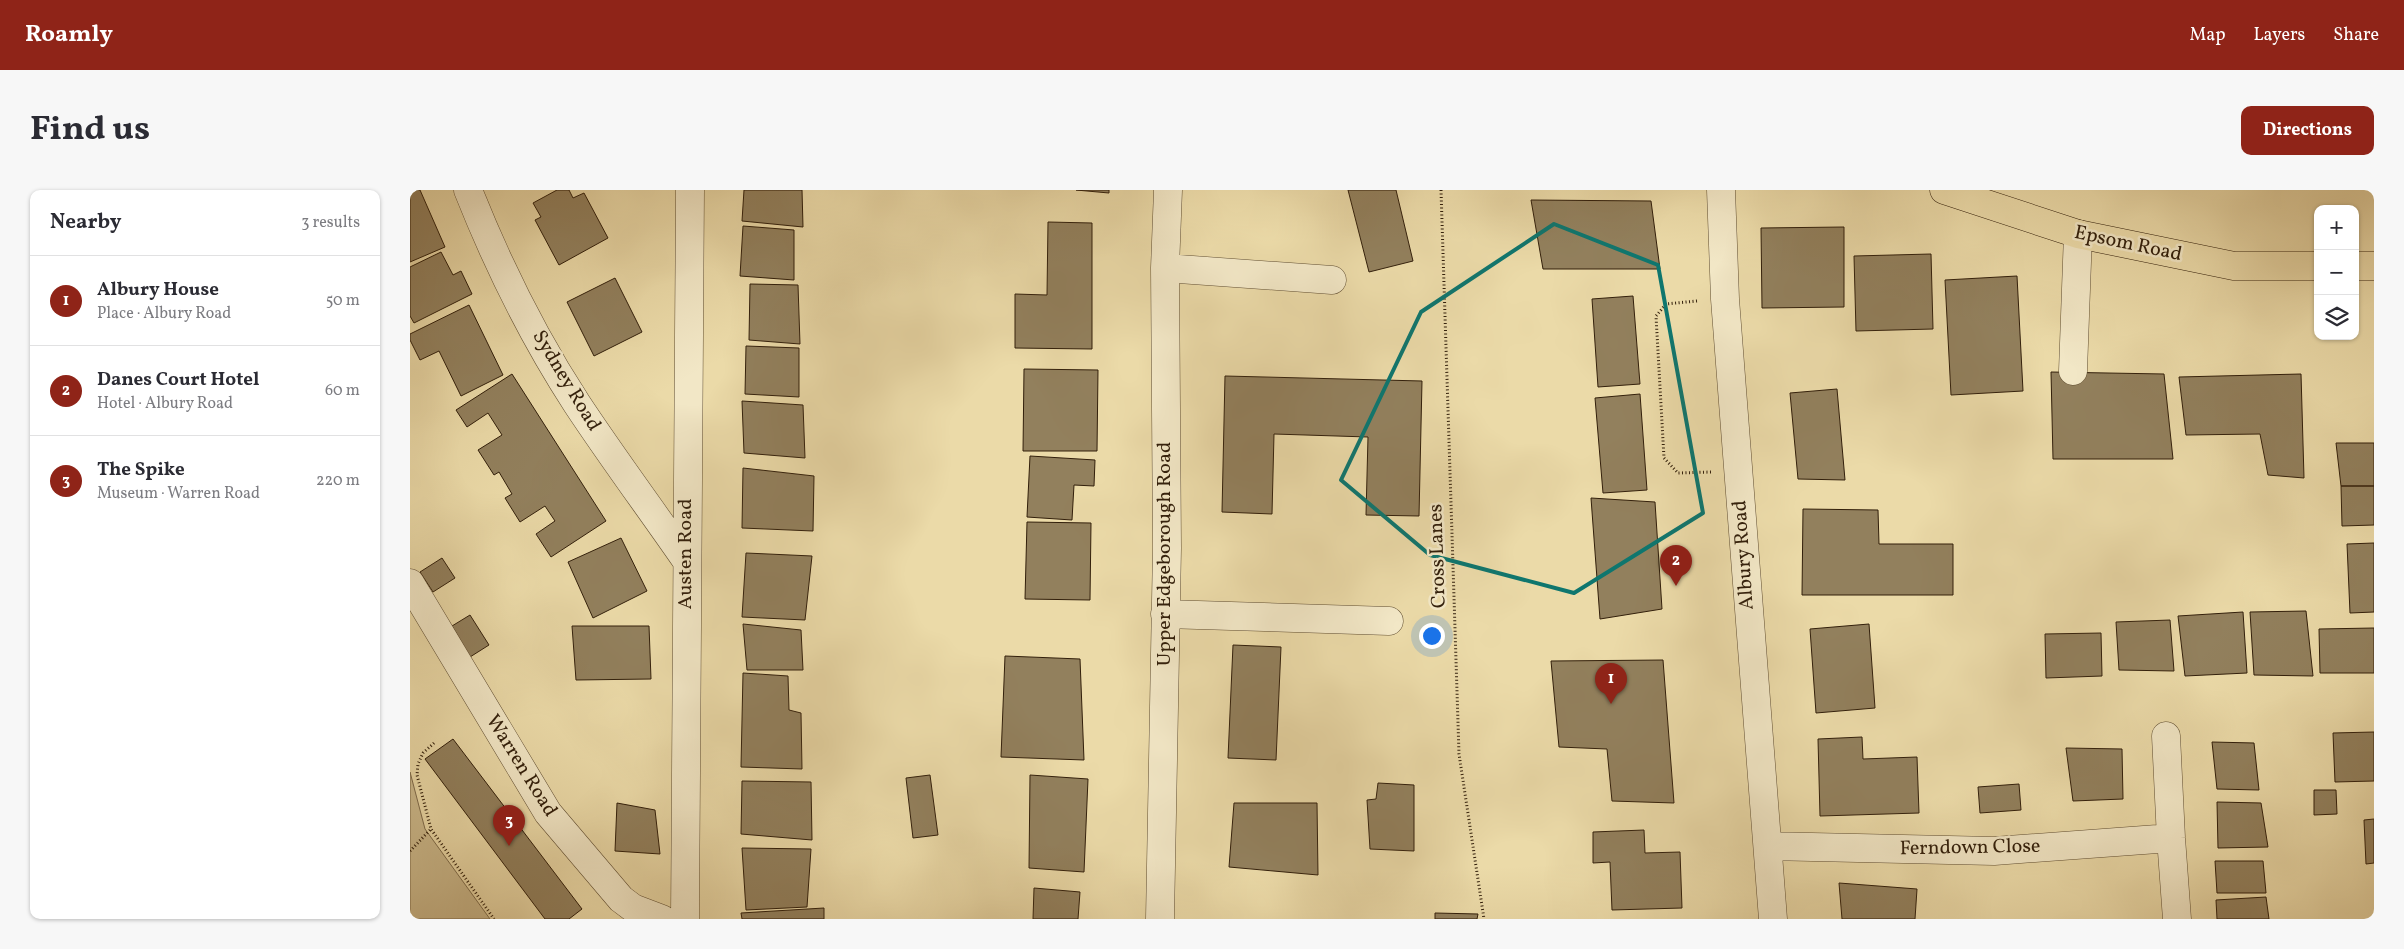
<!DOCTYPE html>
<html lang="en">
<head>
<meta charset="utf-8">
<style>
	body { margin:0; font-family:Vollkorn,serif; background:#f7f7f7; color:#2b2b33 }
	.controls { position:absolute; right:15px; top:15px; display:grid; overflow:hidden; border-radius:10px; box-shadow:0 1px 4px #0004 }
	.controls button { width:45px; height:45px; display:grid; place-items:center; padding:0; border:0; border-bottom:1px solid #e1e1e2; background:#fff; color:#2b2b33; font:25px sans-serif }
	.you { position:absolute; left:1021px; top:445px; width:18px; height:18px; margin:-12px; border:4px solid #fff; border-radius:50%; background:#1a73e8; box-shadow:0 0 0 8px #1a73e833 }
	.badge { display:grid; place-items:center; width:32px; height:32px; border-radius:50%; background:#8f2418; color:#fff; font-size:16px; font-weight:700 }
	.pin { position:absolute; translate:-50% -41px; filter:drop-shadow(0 1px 2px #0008) }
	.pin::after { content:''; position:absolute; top:26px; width:18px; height:15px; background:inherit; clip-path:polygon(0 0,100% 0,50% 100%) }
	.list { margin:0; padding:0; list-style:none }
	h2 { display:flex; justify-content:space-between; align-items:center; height:65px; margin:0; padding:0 20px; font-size:21px }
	h2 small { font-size:16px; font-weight:400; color:#7c7c81 }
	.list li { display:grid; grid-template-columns:32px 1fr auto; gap:15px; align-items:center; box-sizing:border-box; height:90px; padding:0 20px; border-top:1px solid #e1e1e2 }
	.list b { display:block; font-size:19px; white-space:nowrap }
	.list p { margin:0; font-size:16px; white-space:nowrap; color:#7c7c81 }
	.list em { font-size:16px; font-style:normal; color:#7c7c81 }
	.icon { flex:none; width:28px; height:28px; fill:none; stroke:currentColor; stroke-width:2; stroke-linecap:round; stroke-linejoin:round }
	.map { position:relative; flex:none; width:1964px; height:729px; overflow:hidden; border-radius:10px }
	header { display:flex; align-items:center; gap:30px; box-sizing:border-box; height:70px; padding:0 25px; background:#8f2418; color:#fff }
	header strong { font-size:24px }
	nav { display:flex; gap:28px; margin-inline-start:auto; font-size:18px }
	.intro { display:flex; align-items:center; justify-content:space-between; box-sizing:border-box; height:120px; padding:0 30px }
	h1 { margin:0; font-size:35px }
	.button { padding:12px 22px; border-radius:10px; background:#8f2418; color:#fff; font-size:18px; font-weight:700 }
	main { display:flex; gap:30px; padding:0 30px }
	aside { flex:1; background:#fff; border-radius:10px; box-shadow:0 1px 4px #0004 }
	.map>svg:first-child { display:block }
	.green { fill:#ccba8d; stroke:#7f6c4c }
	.building { fill:#92805d; stroke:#321f0b }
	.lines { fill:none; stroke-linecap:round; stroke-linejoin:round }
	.minor-casing { stroke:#604e32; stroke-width:29 }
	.major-casing { stroke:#321f0b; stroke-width:29 }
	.path { stroke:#321f0b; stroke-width:3; stroke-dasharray:1 2.5; stroke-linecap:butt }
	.minor { stroke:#f2e7c6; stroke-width:28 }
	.major { stroke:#ebdaa8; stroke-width:28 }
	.marked { fill:none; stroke:#0f766e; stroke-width:4; stroke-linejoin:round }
	.labels { text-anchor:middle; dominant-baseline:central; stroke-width:5; stroke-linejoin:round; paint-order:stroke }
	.street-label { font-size:20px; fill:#321f0b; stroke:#f2e7c6 }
</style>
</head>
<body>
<header>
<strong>Roamly</strong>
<nav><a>Map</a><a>Layers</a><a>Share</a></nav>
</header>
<div class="intro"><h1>Find us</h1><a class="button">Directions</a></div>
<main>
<aside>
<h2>Nearby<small>3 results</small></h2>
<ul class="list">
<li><span class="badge">1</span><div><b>Albury House</b><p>Place · Albury Road</p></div><em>50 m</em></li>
<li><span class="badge">2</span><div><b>Danes Court Hotel</b><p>Hotel · Albury Road</p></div><em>60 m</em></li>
<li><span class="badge">3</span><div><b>The Spike</b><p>Museum · Warren Road</p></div><em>220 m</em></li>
</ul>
</aside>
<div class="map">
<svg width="1964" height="729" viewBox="0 0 1964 729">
	<rect width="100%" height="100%" fill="#ebdaa8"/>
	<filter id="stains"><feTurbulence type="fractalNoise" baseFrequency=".004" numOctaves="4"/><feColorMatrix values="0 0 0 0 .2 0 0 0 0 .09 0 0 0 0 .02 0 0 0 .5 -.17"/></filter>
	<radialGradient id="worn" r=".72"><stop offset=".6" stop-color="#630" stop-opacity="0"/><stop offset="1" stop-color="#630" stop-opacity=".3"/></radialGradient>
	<path class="green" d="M0 582 15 639 80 729H0Z"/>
	<path class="building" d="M0 0H10L35 57 0 72Z
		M147 0H159L163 8 174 3 198 48 149 75 125 30 131 27 123 13Z
		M334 0H392L393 37 332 31Z
		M666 0H699V3Z
		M938 0H986L1003 71 959 82Z
		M1121 10 1241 11 1250 79H1133Z
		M638 32 682 33V159L605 158V104L637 105Z
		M333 36 384 40V90L330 86Z
		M1434 37V117L1352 118 1351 38Z
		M31 62 43 85 51 81 62 104 4 133 0 126V77Z
		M1521 64 1523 139 1446 141 1444 66Z
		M1607 86 1613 201 1541 205 1535 90Z
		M205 88 232 142 184 166 157 112Z
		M340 94 388 95 390 154 339 150Z
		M1223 106 1230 194 1188 197 1182 109Z
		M59 115 93 185 51 206 29 161 10 170 0 150V144Z
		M336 156 389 158V207L335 204Z
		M614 179 688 180 687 261H613Z
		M1641 182 1754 184 1763 269H1643Z
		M102 184 196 331 141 367 126 344 145 331 135 316 110 332 95 308 102 304 89 282 84 285 68 260 92 245 78 223 57 237 46 220Z
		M1891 184 1894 288 1858 285 1850 244 1776 245 1769 187Z
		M815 186 1012 191 1009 326 956 325 958 247 864 244 862 324 812 322Z
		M1427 199 1435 290 1388 289 1380 203Z
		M1230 204 1237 300 1193 303 1185 208Z
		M332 211 393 215 395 268 334 263Z
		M1926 253H1964V296H1931Z
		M620 266 685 270 684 296 664 295 662 330 617 327Z
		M333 278 404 286 403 341 332 338Z
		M1931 296H1964V335L1932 336Z
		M1181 308 1245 312 1252 419 1190 429Z
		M1393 319 1468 320 1469 354H1543V405H1392Z
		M617 332 681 333 680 410 615 409Z
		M211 348 237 401 183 428 158 372Z
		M1964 353V422L1940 423 1937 354Z
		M336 363 402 366 395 430 332 427Z
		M32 368 45 388 23 402 10 382Z
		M1896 421 1903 486 1844 485 1840 422Z
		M1833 422 1837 483 1775 486 1768 426Z
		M60 425 79 455 60 467 42 436Z
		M1760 430 1764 481 1709 480 1706 432Z
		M333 434 391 440 393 480H337Z
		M1459 434 1465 518 1406 523 1400 439Z
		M162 436H239L241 489 166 490Z
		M1964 438V483H1910L1909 439Z
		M1691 443 1692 486 1636 488 1635 444Z
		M823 455 871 457 866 570 818 568Z
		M595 466 670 469 674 570 591 567Z
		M1253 470 1264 613 1202 611 1197 559 1149 557 1141 471Z
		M333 483 378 486 379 520 391 523 392 579 331 577Z
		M1964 542V591L1925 592 1923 543Z
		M1452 547 1453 569 1507 567 1509 623 1410 626 1408 549Z
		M43 549 172 719 159 729H135L15 569Z
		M1802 552 1844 553 1849 600 1807 599Z
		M1656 558 1712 559 1713 609 1663 611Z
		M520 585 528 645 503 648 496 588Z
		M620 585 678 589 674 682 619 678Z
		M332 591 401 592 402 650 331 644Z
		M968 593 1004 595V661L960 659 957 610 966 609Z
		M1609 594 1611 620 1570 623 1568 597Z
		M1904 600H1926L1927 624 1904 625Z
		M1807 612 1851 613 1858 657 1808 658Z
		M207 613 245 620 250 664 205 661Z
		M824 613H907L908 685 819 677Z
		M1964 629V673L1956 674 1954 630Z
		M1234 640 1235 663 1270 662 1272 718 1202 720 1200 672 1183 673V642Z
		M332 658 401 659 397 717 336 720Z
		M1805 671H1853L1856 703H1807Z
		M1429 693 1507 699 1505 729H1432Z
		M624 698 670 702 668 729H623Z
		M1856 707 1859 729H1807L1806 710Z
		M414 718V729H332L331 723Z
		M1025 723 1068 724 1067 729H1025Z"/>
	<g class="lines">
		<defs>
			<path id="minor" d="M58 0C87 73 124 148 167 214 202 267 240 318 276 370
				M1311 0 1315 109 1363 729
				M755 78 922 90
				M1663 181 1668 44
				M0 393 138 623 211 709 223 718 252 729
				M755 424 979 431
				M1756 546 1761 648 1767 729
				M1359 656 1584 661 1761 648
				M275 729 280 0
				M750 729 757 358 755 78 758 0"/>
			<path id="major" d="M1534 0 1668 44 1824 76H1908
				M1945 76H1964"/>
		</defs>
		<use href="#minor" class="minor-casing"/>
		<use href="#major" class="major-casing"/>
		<path class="path" d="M1031 0 1049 564 1074 729
			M1287 111 1256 114 1246 126 1254 268 1268 283 1301 282
			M24 553 13 563 8 574 7 585 21 639 84 729
			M0 661 21 639"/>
		<use href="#minor" class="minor"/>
		<use href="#major" class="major"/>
	</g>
	<path class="marked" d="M1144 34 1248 75 1293 323 1164 403 1020 365 931 290 1011 122Z"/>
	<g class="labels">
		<g class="street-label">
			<text transform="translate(1718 54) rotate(12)">Epsom Road</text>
			<text transform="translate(156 191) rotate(59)">Sydney Road</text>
			<text transform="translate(276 364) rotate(-90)">Austen Road</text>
			<text transform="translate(755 364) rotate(-90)">Upper Edgeborough Road</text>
			<text transform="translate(1334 365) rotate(-94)">Albury Road</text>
			<text transform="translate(1028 366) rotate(-92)">Cross Lanes</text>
			<text transform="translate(111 576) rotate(58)">Warren Road</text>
			<text transform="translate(1560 658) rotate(-1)">Ferndown Close</text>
		</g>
	</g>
	<rect width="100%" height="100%" filter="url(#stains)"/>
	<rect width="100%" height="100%" fill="url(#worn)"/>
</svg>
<div class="controls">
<button>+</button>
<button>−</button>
<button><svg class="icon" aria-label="layers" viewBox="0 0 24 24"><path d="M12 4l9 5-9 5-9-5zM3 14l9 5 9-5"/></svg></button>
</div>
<div class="you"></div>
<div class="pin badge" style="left:1201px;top:514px">1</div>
<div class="pin badge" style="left:1266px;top:396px">2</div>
<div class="pin badge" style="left:99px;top:656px">3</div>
</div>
</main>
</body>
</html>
